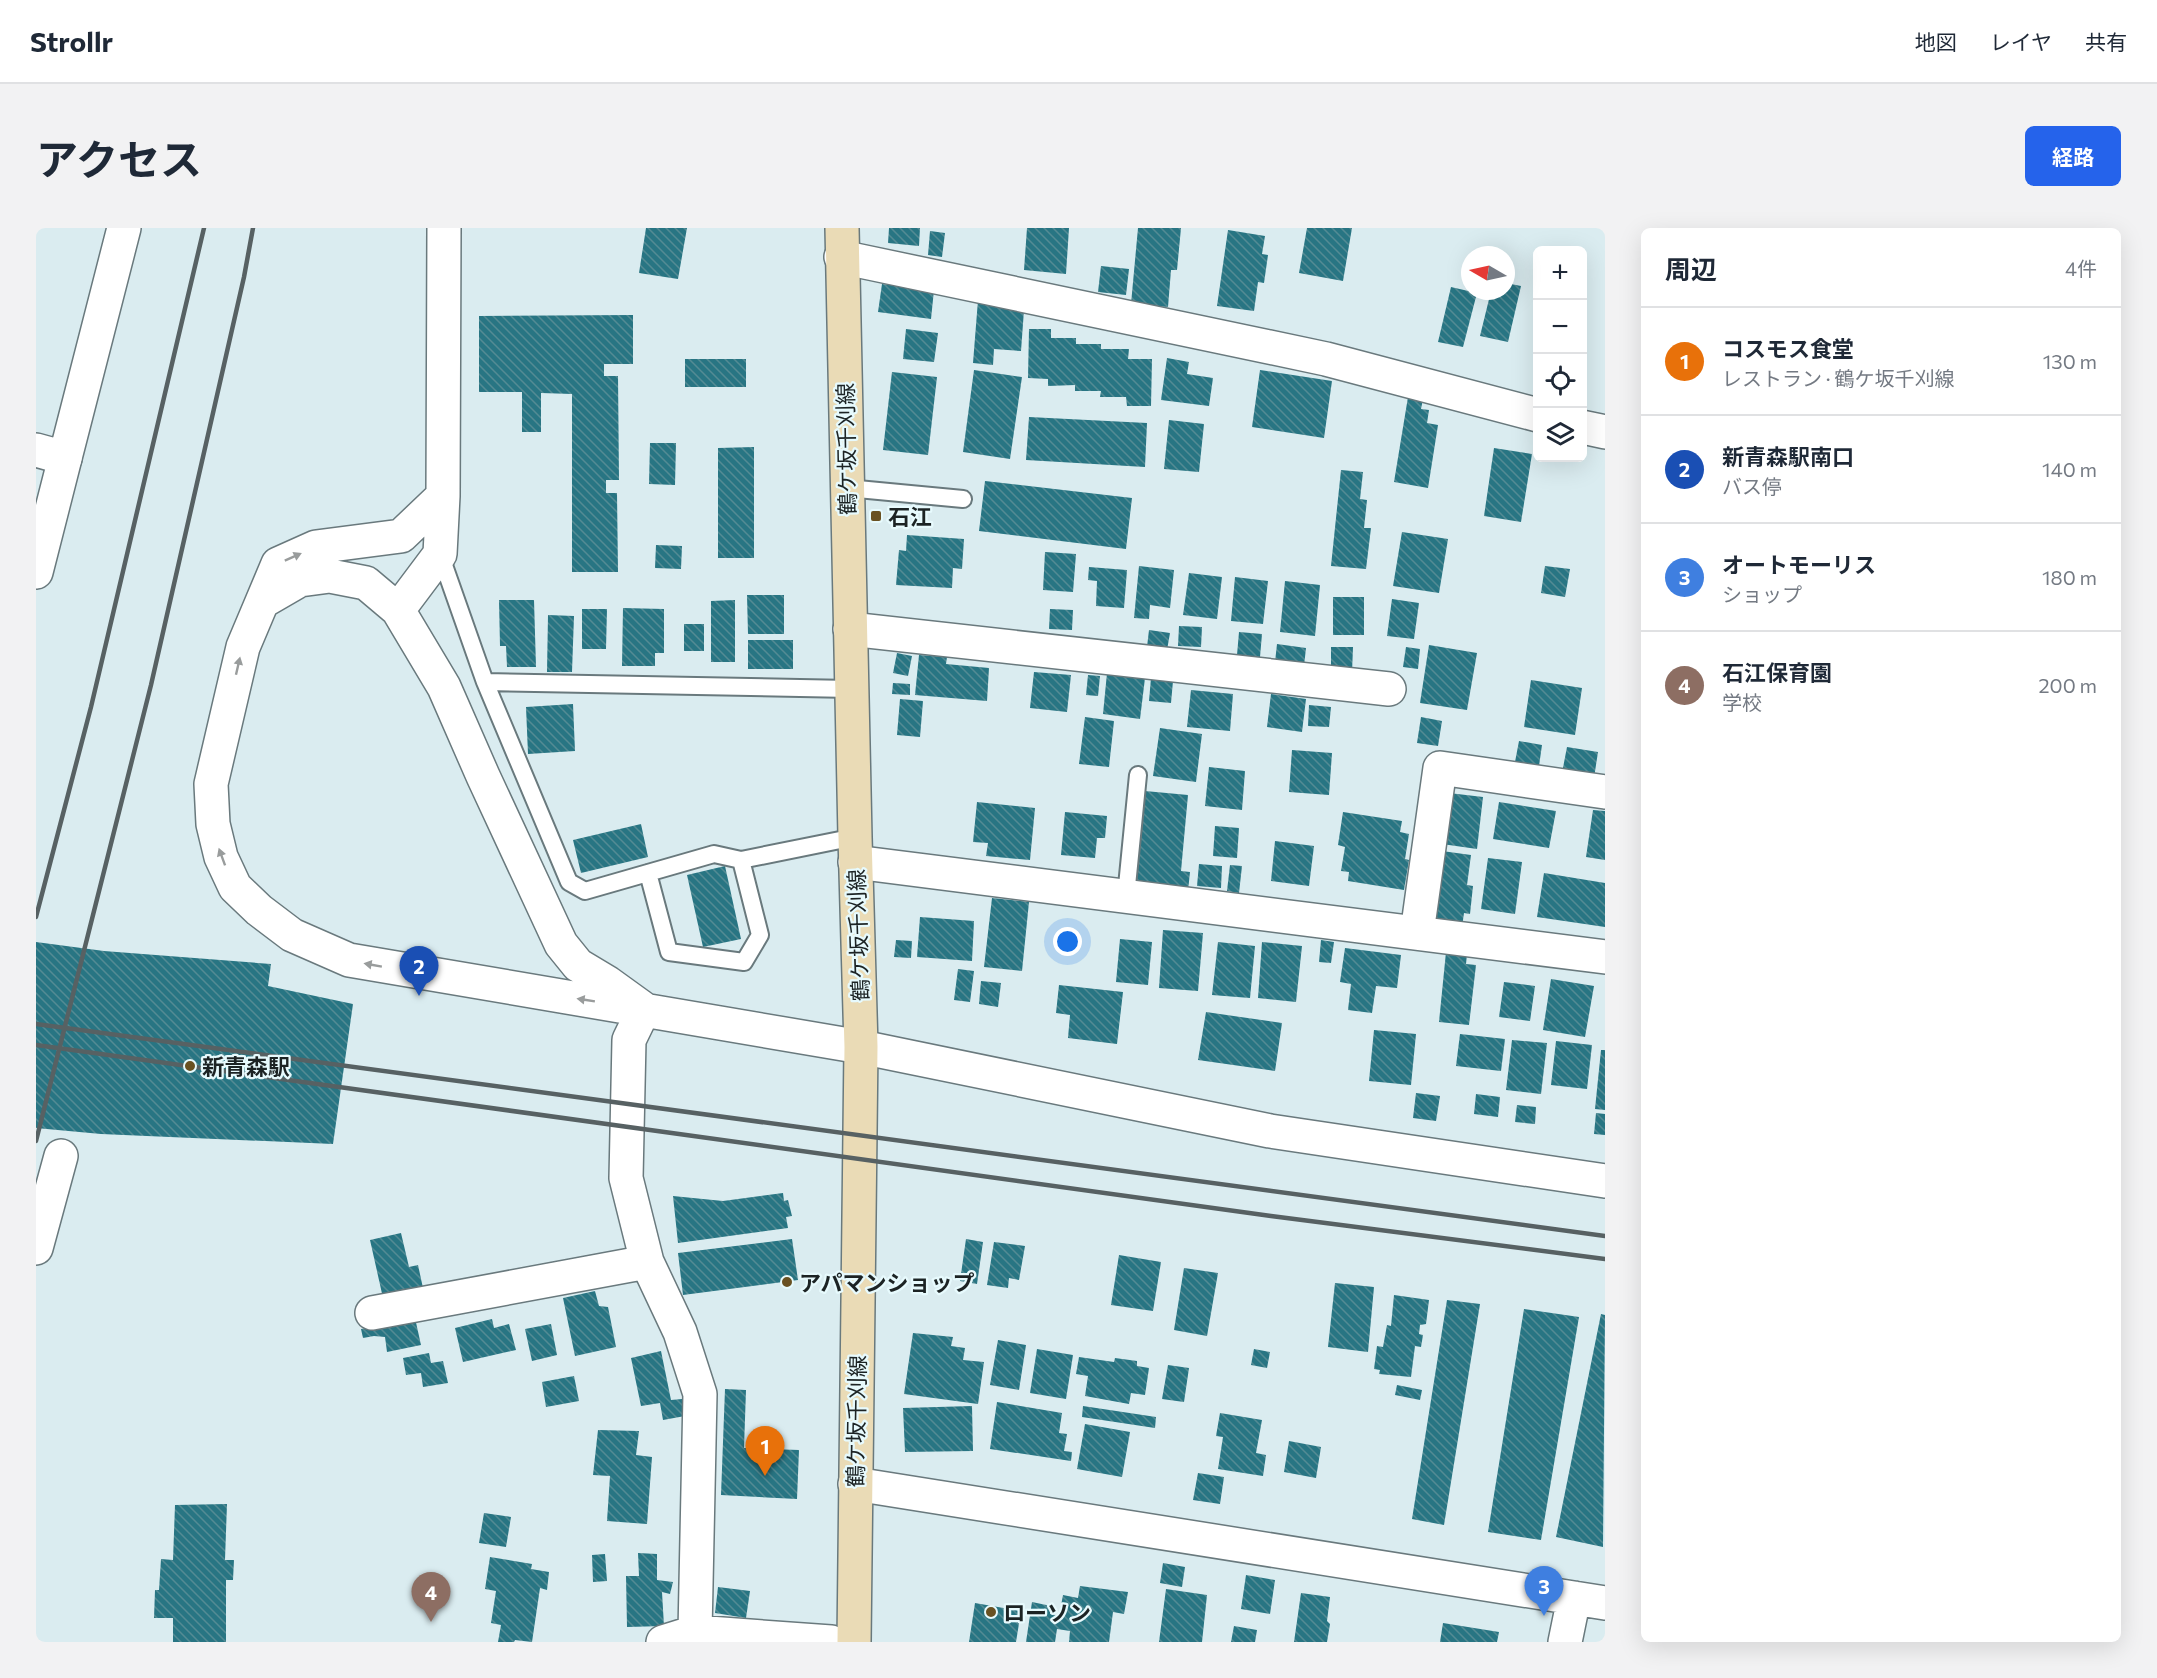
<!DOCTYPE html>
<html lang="ja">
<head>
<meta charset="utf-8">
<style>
	body { margin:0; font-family:Commissioner,"Noto Sans JP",sans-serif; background:#f2f2f3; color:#1f2937 }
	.controls { position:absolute; right:18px; top:18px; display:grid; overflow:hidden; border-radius:9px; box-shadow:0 6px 24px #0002 }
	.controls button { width:54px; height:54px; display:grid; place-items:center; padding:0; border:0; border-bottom:2px solid #e0e1e3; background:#fff; color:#1f2937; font:30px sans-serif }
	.compass { position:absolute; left:1425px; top:18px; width:54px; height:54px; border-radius:50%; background:#fff; box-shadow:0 6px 24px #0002; rotate:279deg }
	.you { position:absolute; left:1032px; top:714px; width:21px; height:21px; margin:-15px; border:4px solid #fff; border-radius:50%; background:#1a73e8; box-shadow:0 0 0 9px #1a73e833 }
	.badge { display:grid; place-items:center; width:39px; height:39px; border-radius:50%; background:#2563eb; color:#fff; font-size:20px; font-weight:700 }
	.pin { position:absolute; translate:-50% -50px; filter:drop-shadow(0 2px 3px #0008) }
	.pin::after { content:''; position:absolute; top:32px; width:21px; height:18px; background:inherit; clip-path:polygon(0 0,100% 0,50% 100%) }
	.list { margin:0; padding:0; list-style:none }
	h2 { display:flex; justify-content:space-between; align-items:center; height:78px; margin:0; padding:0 24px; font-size:26px }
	h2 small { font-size:20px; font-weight:400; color:#747a83 }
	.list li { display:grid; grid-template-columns:39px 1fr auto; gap:18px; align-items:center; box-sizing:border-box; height:108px; padding:0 24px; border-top:2px solid #e0e1e3 }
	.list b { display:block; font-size:22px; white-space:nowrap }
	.list p { margin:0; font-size:20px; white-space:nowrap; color:#747a83 }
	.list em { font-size:20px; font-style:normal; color:#747a83 }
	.icon { flex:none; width:33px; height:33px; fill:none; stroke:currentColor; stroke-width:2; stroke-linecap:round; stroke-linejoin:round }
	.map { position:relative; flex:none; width:1569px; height:1414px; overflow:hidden; border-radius:9px }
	header { display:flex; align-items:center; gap:36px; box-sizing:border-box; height:84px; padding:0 30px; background:#fff; border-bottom:2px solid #e0e1e3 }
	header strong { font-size:28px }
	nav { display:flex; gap:33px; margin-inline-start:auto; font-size:21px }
	.intro { display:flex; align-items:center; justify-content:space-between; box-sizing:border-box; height:144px; padding:0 36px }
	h1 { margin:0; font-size:42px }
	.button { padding:15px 27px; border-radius:9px; background:#2563eb; color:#fff; font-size:21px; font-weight:700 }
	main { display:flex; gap:36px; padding:0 36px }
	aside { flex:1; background:#fff; border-radius:9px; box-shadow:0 6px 24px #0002 }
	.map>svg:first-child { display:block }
	.building { fill:url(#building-back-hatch) }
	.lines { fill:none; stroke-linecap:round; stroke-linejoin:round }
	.service-casing { stroke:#69797d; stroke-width:20 }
	.minor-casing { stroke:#69797d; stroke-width:36 }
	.tertiary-casing { stroke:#69797d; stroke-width:36 }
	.secondary-casing { stroke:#69797d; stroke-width:36 }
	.service { stroke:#fff; stroke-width:16 }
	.minor { stroke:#fff; stroke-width:33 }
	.tertiary { stroke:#fff; stroke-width:33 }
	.secondary { stroke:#eadbb6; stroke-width:33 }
	.rail { stroke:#576163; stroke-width:4.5 }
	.oneway { fill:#999c9c }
	.poi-dot { fill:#695122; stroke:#e7fafd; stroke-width:2 }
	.labels { text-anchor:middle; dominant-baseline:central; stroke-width:4.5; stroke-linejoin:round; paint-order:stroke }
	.street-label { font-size:22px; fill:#1c2324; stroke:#e7fafd }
	.poi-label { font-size:22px; font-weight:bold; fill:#1c2324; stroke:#e7fafd; text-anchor:start }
</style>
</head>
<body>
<header>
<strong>Strollr</strong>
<nav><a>地図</a><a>レイヤ</a><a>共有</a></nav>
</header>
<div class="intro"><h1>アクセス</h1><a class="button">経路</a></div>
<main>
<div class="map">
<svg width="1569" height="1414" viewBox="0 0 1569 1414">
	<defs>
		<pattern id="building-back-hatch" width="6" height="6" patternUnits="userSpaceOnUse" patternTransform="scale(1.5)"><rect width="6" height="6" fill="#287583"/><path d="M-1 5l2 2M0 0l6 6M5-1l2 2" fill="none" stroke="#548b94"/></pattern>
	</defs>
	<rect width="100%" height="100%" fill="#daecf0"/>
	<path class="building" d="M610 0H651L642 51 603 45Z
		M853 0H884L883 18 852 15Z
		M991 0H1033L1030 46 988 42Z
		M1102 0H1145L1141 42H1135L1132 79 1095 76Z
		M1271 0H1316L1307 53 1263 45Z
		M1192 2 1229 8 1226 26 1232 27 1228 55 1222 54 1218 83 1181 78Z
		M894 3 909 5 906 29 892 27Z
		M1065 38 1093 41 1090 67 1062 64Z
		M1470 55 1485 58 1472 114 1444 108 1455 63H1470Z
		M846 56 898 62 895 91 842 84Z
		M1415 59 1441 65 1427 119 1402 114Z
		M942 72 988 82 985 123 958 121 957 137 937 135Z
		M597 87V136H568V148H582L583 252H570V265H581L582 344H536V166L505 165V204H486V164H443V88Z
		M870 101 902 105 898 134 867 131Z
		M993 101H1015V110H1040V116H1065V121H1093L1092 131H1116L1115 178H1091L1090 169H1064L1065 163H1039V157L1012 158V151L992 150Z
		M1131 130 1153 134 1151 146 1177 150 1173 178 1125 172Z
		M649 131H710V159H649Z
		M938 142 986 149 974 231 927 224Z
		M1224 142 1296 153 1288 210 1216 199Z
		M856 144 901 149 892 227 847 222Z
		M1372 169 1387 171 1385 181 1393 182 1391 195 1402 197 1392 260 1358 254Z
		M993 189 1111 195 1109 239 990 232Z
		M1133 192 1168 196 1163 244 1128 241Z
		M614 215H640L639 257 613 256Z
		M718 219V330H682V220Z
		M1458 220 1496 226 1485 294 1448 288Z
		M1305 242 1327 244 1324 271 1331 272 1328 300H1335L1330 341 1295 338Z
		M949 253 1096 270 1090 321 943 303Z
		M1366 304 1412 311 1403 365 1357 358Z
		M871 307 928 311 926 341 917 340 916 360 860 357 863 322 870 323Z
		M620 317 646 318 645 341 619 340Z
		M1009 324 1040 326 1037 364 1007 362Z
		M1103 338 1138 342 1134 380 1114 377 1113 391 1098 390Z
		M1509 338 1534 341 1529 369 1505 365Z
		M1053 339 1091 342 1088 380 1060 378 1061 353 1052 352Z
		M1153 345 1186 349 1181 391 1147 387Z
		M1199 349 1232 353 1227 396 1195 393Z
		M1249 353 1284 357 1279 408 1244 404Z
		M711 367H748V406H712Z
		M1297 369H1328V407H1297Z
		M1356 371 1383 375 1378 411 1351 408Z
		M463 372H498L500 439H471L470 418H464Z
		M699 372V434H675V373Z
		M587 380 628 381V425H619V438H586Z
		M546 381H571L570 421H546Z
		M1014 381 1037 382 1036 402 1013 401Z
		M512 387 538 388 536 444H511Z
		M648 396H668V423H648Z
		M1143 398 1166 399 1165 419 1142 418Z
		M1113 402 1134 405 1131 422 1111 419Z
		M1203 404 1226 406 1224 429 1201 427Z
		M712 412H757V441H712Z
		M1241 416 1270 420 1268 438 1239 434Z
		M1393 417 1441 425 1431 482 1384 475Z
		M1295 419H1317L1316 445 1295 444Z
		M1370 419 1384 421 1382 441 1367 439Z
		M861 425 876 428 872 448 857 445Z
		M883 427 911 429 910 436 953 440 951 473 879 467Z
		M998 444 1035 447 1031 484 994 480Z
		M1071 445 1109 450 1104 491 1067 486Z
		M1052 447 1064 448 1062 468 1050 467Z
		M1115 450 1137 453 1135 475 1113 473Z
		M1495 452 1546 460 1539 507 1488 499Z
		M857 455 874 456V467L856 466Z
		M1155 462 1197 466 1194 503 1151 499Z
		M1235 466 1270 471 1266 504 1231 499Z
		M864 471 887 473 884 509 861 507Z
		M537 476 539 523 492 526 490 479Z
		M1273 477 1295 479 1293 499 1272 498Z
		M1049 489 1078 493 1073 539 1043 536Z
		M1385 489 1406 493 1402 518 1381 515Z
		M1124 500 1166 506 1160 554 1117 548Z
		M1483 513 1506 517 1503 538 1479 534Z
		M1531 519 1562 524 1558 550 1526 545Z
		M1256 522 1296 525 1293 567 1253 564Z
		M1173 539 1209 543 1206 582 1169 578Z
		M1109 563 1152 567 1145 643 1154 644 1152 663 1100 658Z
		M1413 565 1447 569 1441 621 1406 616Z
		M941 574 999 580 994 632 950 628 952 615 937 614Z
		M1463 574 1520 583 1513 620 1457 611Z
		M1557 582 1569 583V632L1550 629Z
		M1029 584 1071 588 1069 610H1061L1059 630 1025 627Z
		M1307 584 1366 593 1364 604 1373 606 1369 631 1373 632 1368 662 1312 653 1313 644 1305 643 1309 619 1302 617Z
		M605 596 612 629 545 645 537 612Z
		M1179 598 1203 600 1201 630 1177 628Z
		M1239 613 1278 618 1273 658 1235 653Z
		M1406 623 1435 627 1431 657 1437 658 1434 686 1428 685 1426 699 1397 695Z
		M1452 630 1486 634 1479 686 1445 681Z
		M1163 636 1186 638 1185 660 1161 658Z
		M1194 637 1206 638 1203 665 1191 663Z
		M689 638 705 711 667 719 651 647Z
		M1508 645 1569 655V699L1501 689Z
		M956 670 993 674 986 743 948 739Z
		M884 689 938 693 936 733 881 729Z
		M1127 702 1167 705 1162 763 1123 760Z
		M1084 711 1116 714 1112 757 1080 754Z
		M860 712 876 713 875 730 858 729Z
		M1285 712 1298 714 1295 735 1283 734Z
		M0 714 68 723 235 736 232 758 317 776 297 916 65 906 0 900Z
		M1182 714 1219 718 1214 770 1176 767Z
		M1226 714 1266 718 1260 774 1222 770Z
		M1309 720 1365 727 1361 760 1340 758 1336 785 1312 782 1315 756 1304 754Z
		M1410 724 1431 726 1430 736 1440 737 1433 797 1403 794Z
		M922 741 938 743 934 774 918 772Z
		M1515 751 1558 758 1549 809 1507 802Z
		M945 753 965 755 962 779 943 776Z
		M1468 754 1499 758 1494 793 1463 789Z
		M1023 757 1087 764 1081 816 1032 810 1034 787 1020 785Z
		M1170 784 1246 795 1239 843 1162 832Z
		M1338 802 1380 806 1375 857 1333 853Z
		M1424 806 1469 811 1465 843 1420 838Z
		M1476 812 1511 815 1505 866 1470 862Z
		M1520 813 1556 817 1551 861 1515 857Z
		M1565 822H1569V882L1559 881Z
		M1380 865 1404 868 1400 893 1377 890Z
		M1440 866 1464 869 1462 889 1438 886Z
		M1481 877 1500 879 1499 896 1479 894Z
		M1560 885 1569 886V907L1558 906Z
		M747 965 748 973 752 972 756 988 750 989 752 1000 642 1015 637 968 687 973Z
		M365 1005 373 1039 382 1037 387 1060 347 1070 334 1012Z
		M756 1011 762 1052 647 1067 642 1025Z
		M930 1011 947 1014 941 1056 924 1053Z
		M958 1014 989 1018 983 1052 973 1050 972 1060 951 1057Z
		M1083 1027 1125 1034 1117 1083 1075 1077Z
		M1148 1040 1182 1045 1171 1108 1138 1102Z
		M1299 1055 1338 1059 1332 1124 1292 1119Z
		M559 1063 563 1078 572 1079 580 1119 539 1128 527 1070Z
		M1358 1067 1393 1072 1390 1096 1384 1097 1383 1106 1387 1107 1385 1119 1379 1118 1375 1149 1343 1146 1344 1142 1338 1141 1341 1118 1347 1119 1351 1097 1355 1098Z
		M1411 1072 1444 1076 1408 1297 1376 1291Z
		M1488 1081 1543 1089 1505 1312 1452 1304Z
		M1565 1086 1569 1087 1567 1319 1520 1309Z
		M379 1090 385 1117 351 1124 349 1109 338 1108 327 1110 325 1101Z
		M456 1091 458 1100 473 1096 480 1122 427 1134 419 1100Z
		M515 1096 521 1127 496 1133 489 1101Z
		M877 1105 917 1109 915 1118 929 1120 927 1132 948 1134 942 1176 868 1166Z
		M962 1112 990 1117 983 1162 954 1157Z
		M1001 1121 1037 1127 1030 1171 994 1165Z
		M1218 1121 1234 1124 1231 1140 1215 1137Z
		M625 1123 635 1172 646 1171 649 1188 627 1192 624 1175 605 1178 595 1130Z
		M393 1125 395 1135 407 1133 412 1155 387 1159 385 1145 370 1147 367 1130Z
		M1043 1129 1078 1134 1079 1130 1101 1133V1138L1113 1140 1109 1167 1095 1165 1093 1176 1049 1168 1052 1148 1040 1146Z
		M1132 1137 1153 1140 1148 1174 1126 1171Z
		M538 1148 543 1173 510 1179 506 1154Z
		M1361 1157 1386 1162 1384 1172 1359 1167Z
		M689 1161 710 1162 708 1220 763 1222 761 1271 685 1267Z
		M961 1174 1026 1185 1023 1205 1031 1206 1028 1223 1036 1224 1035 1233 954 1221Z
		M936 1178 937 1223 869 1224 867 1180Z
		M1047 1178 1120 1189 1119 1200 1046 1189Z
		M1184 1185 1226 1192 1220 1225 1230 1227 1227 1248 1182 1241 1187 1209 1180 1208Z
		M1049 1196 1094 1204 1086 1249 1041 1241Z
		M562 1202 603 1203 600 1227 616 1229 611 1296 571 1293 574 1248 557 1247Z
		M1253 1213 1285 1219 1280 1250 1248 1244Z
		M1162 1245 1188 1249 1184 1276 1157 1272Z
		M191 1276 189 1332H198L197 1352H190V1414H137V1390H118L119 1362H123L125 1331 137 1332 139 1277Z
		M448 1285 475 1289 470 1319 443 1315Z
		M602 1325 621 1326V1352L637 1354 634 1366 626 1364 628 1398 591 1399 590 1348H603Z
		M569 1326 571 1353 557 1354 556 1327Z
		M454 1329 496 1336 495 1341 513 1344 511 1362 504 1360 496 1414 479 1412 478 1414H462L465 1397 455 1395 460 1363 449 1361Z
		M1127 1335 1149 1339 1146 1359 1124 1355Z
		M1210 1347 1239 1352 1234 1386 1205 1381Z
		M1044 1358 1092 1364 1088 1386 1077 1384 1073 1414H1033L1034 1403 1021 1401 1019 1414H990L996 1374 1015 1378 1014 1386 1023 1388 1027 1367 1042 1370Z
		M682 1359 714 1363 710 1390 679 1385Z
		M1130 1361 1171 1367 1166 1414H1123Z
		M1265 1365 1294 1369 1291 1393 1294 1396 1291 1414H1258Z
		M939 1375 985 1383 980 1414H933Z
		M1407 1395 1463 1404 1461 1414H1404Z
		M1198 1398 1221 1402 1219 1414H1195Z"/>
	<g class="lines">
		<defs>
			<path id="service" d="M811 260 927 271
				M404 326 449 454 815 461
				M449 454 533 654 549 663 678 626 705 632 819 609
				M612 645 633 724 708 734 724 707 705 632
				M1090 668 1102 547"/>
			<path id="minor" d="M805 29 1290 131 1502 187
				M1546 199 1569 204
				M0 344 29 230
				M226 374 242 336 280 319 365 308 407 268
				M362 382 404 326 407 268 408 0
				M814 401 1353 461
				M819 634 1569 729
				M1381 705 1404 540 1569 564
				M608 781 572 755 542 737 525 716 447 548 408 459 362 382 330 355 294 348 264 352 226 374 207 419 175 556 177 596 185 629 199 659 223 682 256 707 313 732 825 819 1234 903 1569 953
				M608 781 593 812 590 950 611 1034 644 1104 664 1166 659 1404
				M0 1020 25 928
				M336 1085 611 1034
				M819 1256 1569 1375
				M627 1414 659 1404 795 1414
				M1529 1414 1538 1370"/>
			<path id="tertiary" d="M0 222 29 230 88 0"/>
			<path id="secondary" d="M806 0 819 609 825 819 818 1414"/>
		</defs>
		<use href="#service" class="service-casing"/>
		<use href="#minor" class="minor-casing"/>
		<use href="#tertiary" class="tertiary-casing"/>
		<use href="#secondary" class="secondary-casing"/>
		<use href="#service" class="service"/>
		<use href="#minor" class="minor"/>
		<use href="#tertiary" class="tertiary"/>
		<use href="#secondary" class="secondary"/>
		<path class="rail" d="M0 689 55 479 168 0
			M0 796 1569 1008
			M0 817 1235 988 1569 1031
			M0 913 115 457 208 49 217 0"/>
	</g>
	<defs><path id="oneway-solid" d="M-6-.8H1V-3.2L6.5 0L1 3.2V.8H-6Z" transform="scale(1.5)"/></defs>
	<g class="oneway">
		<use href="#oneway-solid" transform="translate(257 329) rotate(-24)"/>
		<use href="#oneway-solid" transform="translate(202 438) rotate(-77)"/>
		<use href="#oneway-solid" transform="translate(186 629) rotate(-110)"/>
		<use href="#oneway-solid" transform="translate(337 737) rotate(-170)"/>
		<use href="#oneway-solid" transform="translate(550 772) rotate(-171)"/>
	</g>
	<g class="poi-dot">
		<rect x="834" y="282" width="12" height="12" rx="3"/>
		<circle cx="154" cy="838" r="6"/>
		<circle cx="751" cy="1054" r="6"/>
		<circle cx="955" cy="1384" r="6"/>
	</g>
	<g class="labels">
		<g class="street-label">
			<text transform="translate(810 221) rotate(-91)">鶴ケ坂千刈線</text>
			<text transform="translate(822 707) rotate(-92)">鶴ケ坂千刈線</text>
			<text transform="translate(820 1193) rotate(-89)">鶴ケ坂千刈線</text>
		</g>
		<g class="poi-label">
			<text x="852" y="288">石江</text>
			<text x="166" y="838">新青森駅</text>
			<text x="763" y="1054">アパマンショップ</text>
			<text x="967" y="1384">ローソン</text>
		</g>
	</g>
</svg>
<div class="controls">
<button>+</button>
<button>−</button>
<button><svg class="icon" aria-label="locate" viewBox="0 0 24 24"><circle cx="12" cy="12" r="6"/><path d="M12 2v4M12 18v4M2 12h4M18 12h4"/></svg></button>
<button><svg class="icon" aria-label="layers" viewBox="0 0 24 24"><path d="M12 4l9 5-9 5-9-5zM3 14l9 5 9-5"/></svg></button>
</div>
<svg class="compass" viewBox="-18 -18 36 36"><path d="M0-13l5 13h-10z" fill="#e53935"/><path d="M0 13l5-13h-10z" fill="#747a83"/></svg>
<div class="you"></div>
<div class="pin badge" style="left:729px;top:1248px;background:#e8710a">1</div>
<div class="pin badge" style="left:383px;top:768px;background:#1a4fb4">2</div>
<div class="pin badge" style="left:1508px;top:1388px;background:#3f7fe0">3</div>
<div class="pin badge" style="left:395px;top:1394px;background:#8d6e63">4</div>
</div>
<aside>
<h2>周辺<small>4件</small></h2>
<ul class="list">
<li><span class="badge" style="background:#e8710a">1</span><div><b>コスモス食堂</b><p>レストラン · 鶴ケ坂千刈線</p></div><em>130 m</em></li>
<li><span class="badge" style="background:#1a4fb4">2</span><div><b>新青森駅南口</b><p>バス停</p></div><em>140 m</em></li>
<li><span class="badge" style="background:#3f7fe0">3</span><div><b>オートモーリス</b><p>ショップ</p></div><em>180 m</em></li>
<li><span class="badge" style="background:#8d6e63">4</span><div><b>石江保育園</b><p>学校</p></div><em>200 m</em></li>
</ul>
</aside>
</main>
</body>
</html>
